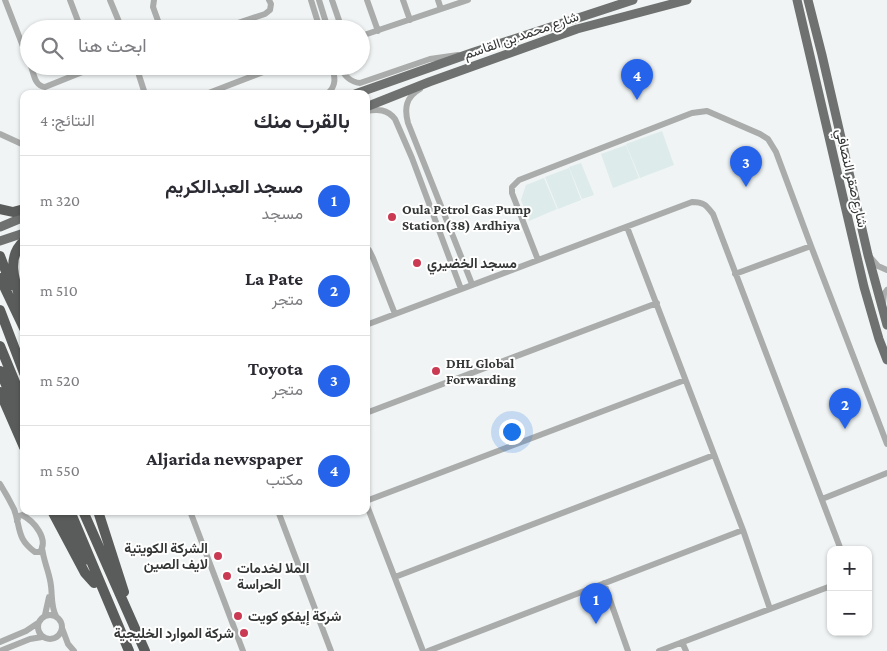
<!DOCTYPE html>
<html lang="ar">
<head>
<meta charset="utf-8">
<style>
	body { margin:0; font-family:"Crimson Pro",Vazirmatn,serif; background:#f2f2f3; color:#2b2b33; direction:rtl }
	.controls { position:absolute; right:15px; bottom:15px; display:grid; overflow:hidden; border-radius:10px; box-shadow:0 1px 4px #0004 }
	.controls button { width:45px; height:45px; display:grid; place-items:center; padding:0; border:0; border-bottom:1px solid #e1e1e2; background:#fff; color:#2b2b33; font:25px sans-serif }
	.you { position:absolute; left:511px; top:431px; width:18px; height:18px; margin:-12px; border:4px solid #fff; border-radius:50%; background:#1a73e8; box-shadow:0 0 0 8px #1a73e833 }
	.badge { display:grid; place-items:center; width:32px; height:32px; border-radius:50%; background:#2563eb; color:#fff; font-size:16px; font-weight:700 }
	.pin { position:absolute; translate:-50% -41px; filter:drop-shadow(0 1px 2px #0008) }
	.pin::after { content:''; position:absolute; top:26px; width:18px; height:15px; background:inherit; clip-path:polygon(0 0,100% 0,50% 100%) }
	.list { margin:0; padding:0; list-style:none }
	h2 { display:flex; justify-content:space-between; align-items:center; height:65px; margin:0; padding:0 20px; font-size:21px }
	h2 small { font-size:16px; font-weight:400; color:#7c7c81 }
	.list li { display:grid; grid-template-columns:32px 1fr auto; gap:15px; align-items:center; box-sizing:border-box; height:90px; padding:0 20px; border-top:1px solid #e1e1e2 }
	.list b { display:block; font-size:19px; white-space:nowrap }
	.list p { margin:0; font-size:16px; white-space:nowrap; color:#7c7c81 }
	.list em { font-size:16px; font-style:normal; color:#7c7c81 }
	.icon { flex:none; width:28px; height:28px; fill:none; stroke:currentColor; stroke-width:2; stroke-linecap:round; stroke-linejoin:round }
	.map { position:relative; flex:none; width:887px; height:651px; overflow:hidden; direction:ltr }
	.search { position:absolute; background:#fff; box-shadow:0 1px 4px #0004; left:20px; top:20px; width:350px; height:55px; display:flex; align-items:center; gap:12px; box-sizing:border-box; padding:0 18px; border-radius:28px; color:#7c7c81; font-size:19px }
	.panel { position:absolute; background:#fff; box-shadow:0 1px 4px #0004; left:20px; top:90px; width:350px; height:425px; border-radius:10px; direction:rtl }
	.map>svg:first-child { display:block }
	.built { fill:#ddebeb }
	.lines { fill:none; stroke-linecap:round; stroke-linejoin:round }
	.minor { stroke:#aaacab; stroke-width:6 }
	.major { stroke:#6e716f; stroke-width:9 }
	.highway { stroke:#595c5a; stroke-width:10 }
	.poi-dot { fill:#ca3a53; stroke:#fff; stroke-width:2 }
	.labels { text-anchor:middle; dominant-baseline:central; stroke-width:4; stroke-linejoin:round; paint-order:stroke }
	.street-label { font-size:14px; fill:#343636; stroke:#fff }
	.poi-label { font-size:14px; font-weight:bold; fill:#343636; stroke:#fff; text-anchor:start }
</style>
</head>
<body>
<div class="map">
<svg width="887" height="651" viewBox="0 0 887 651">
	<rect width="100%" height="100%" fill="#f0f4f4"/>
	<path class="built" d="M662 131 674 165 640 178 626 144Z
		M626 145 639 178 613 188 601 154Z
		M581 163 594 195 582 199 569 167Z
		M569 168 581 200 558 209 545 177Z
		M544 178 557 209 529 221 521 200 526 185Z"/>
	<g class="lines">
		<path class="minor" d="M5 0 29 62
			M70 0 81 29
			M110 0 122 29
			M154 0 153 7 161 29
			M311 0 320 29
			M319 0 328 29
			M332 0 342 29
			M367 0 378 31
			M403 0 410 20
			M438 0 441 9
			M220 29 265 14 270 10 271 4 269 0
			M361 36 468 0
			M31 66C34 75 35 86 45 87L90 69 93 66
			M136 66 145 94
			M340 66C344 76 350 82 360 83L430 59 458 55
			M420 89C406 97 404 108 408 123L472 284
			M206 94 279 66
			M327 94C337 86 335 77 332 66
			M366 111C378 109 387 109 395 119L412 158 461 289
			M0 134 24 145
			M627 227 743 530 770 609
			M366 247 369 250 373 258 395 314
			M870 257 878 266 887 270
			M538 260 512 193V187L519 180 692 113 707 111 760 134 768 139 776 152 811 246 887 444
			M735 274 811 246
			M883 304 884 294 887 290
			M366 325 692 202C704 202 706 205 713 214L841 550
			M366 413 657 303
			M0 484C5 492 10 501 14 509 21 528 16 538 35 552H40C49 539 34 521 22 515L19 516 17 521
			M822 499 887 473
			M366 501 685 380
			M366 503 423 651
			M190 511 243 651
			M278 511 331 651
			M42 547C43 559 48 569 50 580 53 592 50 605 56 616
			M395 577 714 455
			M604 583 628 651
			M38 627a12 12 0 1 1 24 0a12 12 0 1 1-24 0Z
			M45 615 49 597
			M62 628 68 644 74 651
			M0 642 26 631 38 623
			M682 642 686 651
			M0 651 30 639 42 637
			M428 651C533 611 638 570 743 530
			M659 651 831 586"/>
		<path class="major" d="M797 0 864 287 879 339 887 360
			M808 0 822 55 868 255 887 325
			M355 94 474 52 633 0
			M366 107 429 82 577 29 687 0
			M0 227 24 217
			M0 241 24 233"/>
		<path class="highway" d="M0 209 13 212 24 209
			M24 241C3 259 18 290 24 312
			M0 256 11 285
			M0 278 24 328
			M0 310 24 373
			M0 346 24 404
			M0 371 24 426
			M0 392 24 447
			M52 511 85 573 94 583
			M61 511 83 561
			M70 511 129 651
			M83 511 145 651
			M98 511 124 592"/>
	</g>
	<g class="poi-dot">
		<circle cx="392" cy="217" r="5"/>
		<circle cx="417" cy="263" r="5"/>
		<circle cx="436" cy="371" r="5"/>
		<circle cx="218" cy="556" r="5"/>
		<circle cx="227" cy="576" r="5"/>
		<circle cx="238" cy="616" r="5"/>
		<circle cx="244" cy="633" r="5"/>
	</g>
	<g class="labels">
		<g class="street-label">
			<text transform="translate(521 35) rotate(-19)">شارع محمد بن القاسم</text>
			<text transform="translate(852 178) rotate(77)">شارع صقر النصافي</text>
		</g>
		<g class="poi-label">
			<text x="402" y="209">Oula Petrol Gas Pump<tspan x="402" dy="16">Station(38) Ardhiya</tspan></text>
			<text x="427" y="263">مسجد الخضيري</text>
			<text x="446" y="363">DHL Global<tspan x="446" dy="16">Forwarding</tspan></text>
			<text x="208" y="548" text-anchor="end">الشركة الكويتية<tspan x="208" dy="16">لايف الصين</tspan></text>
			<text x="237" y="568">الملا لخدمات<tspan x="237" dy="16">الحراسة</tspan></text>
			<text x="248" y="616">شركة إيفكو كويت</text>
			<text x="234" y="633" text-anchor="end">شركة الموارد الخليجية</text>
		</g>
	</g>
</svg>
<div class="controls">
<button>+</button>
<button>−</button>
</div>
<div class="you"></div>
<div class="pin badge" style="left:596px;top:624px">1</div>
<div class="pin badge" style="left:845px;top:429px">2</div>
<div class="pin badge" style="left:746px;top:187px">3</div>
<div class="pin badge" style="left:637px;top:100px">4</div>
<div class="search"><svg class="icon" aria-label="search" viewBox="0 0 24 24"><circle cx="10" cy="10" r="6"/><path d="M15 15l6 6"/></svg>ابحث هنا</div>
<section class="panel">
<h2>بالقرب منك<small>النتائج: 4</small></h2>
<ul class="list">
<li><span class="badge">1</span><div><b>مسجد العبدالكريم</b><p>مسجد</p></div><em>320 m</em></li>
<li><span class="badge">2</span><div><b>La Pate</b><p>متجر</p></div><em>510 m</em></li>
<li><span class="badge">3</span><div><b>Toyota</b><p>متجر</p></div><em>520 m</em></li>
<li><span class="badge">4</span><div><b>Aljarida newspaper</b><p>مكتب</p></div><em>550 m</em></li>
</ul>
</section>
</div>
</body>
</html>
